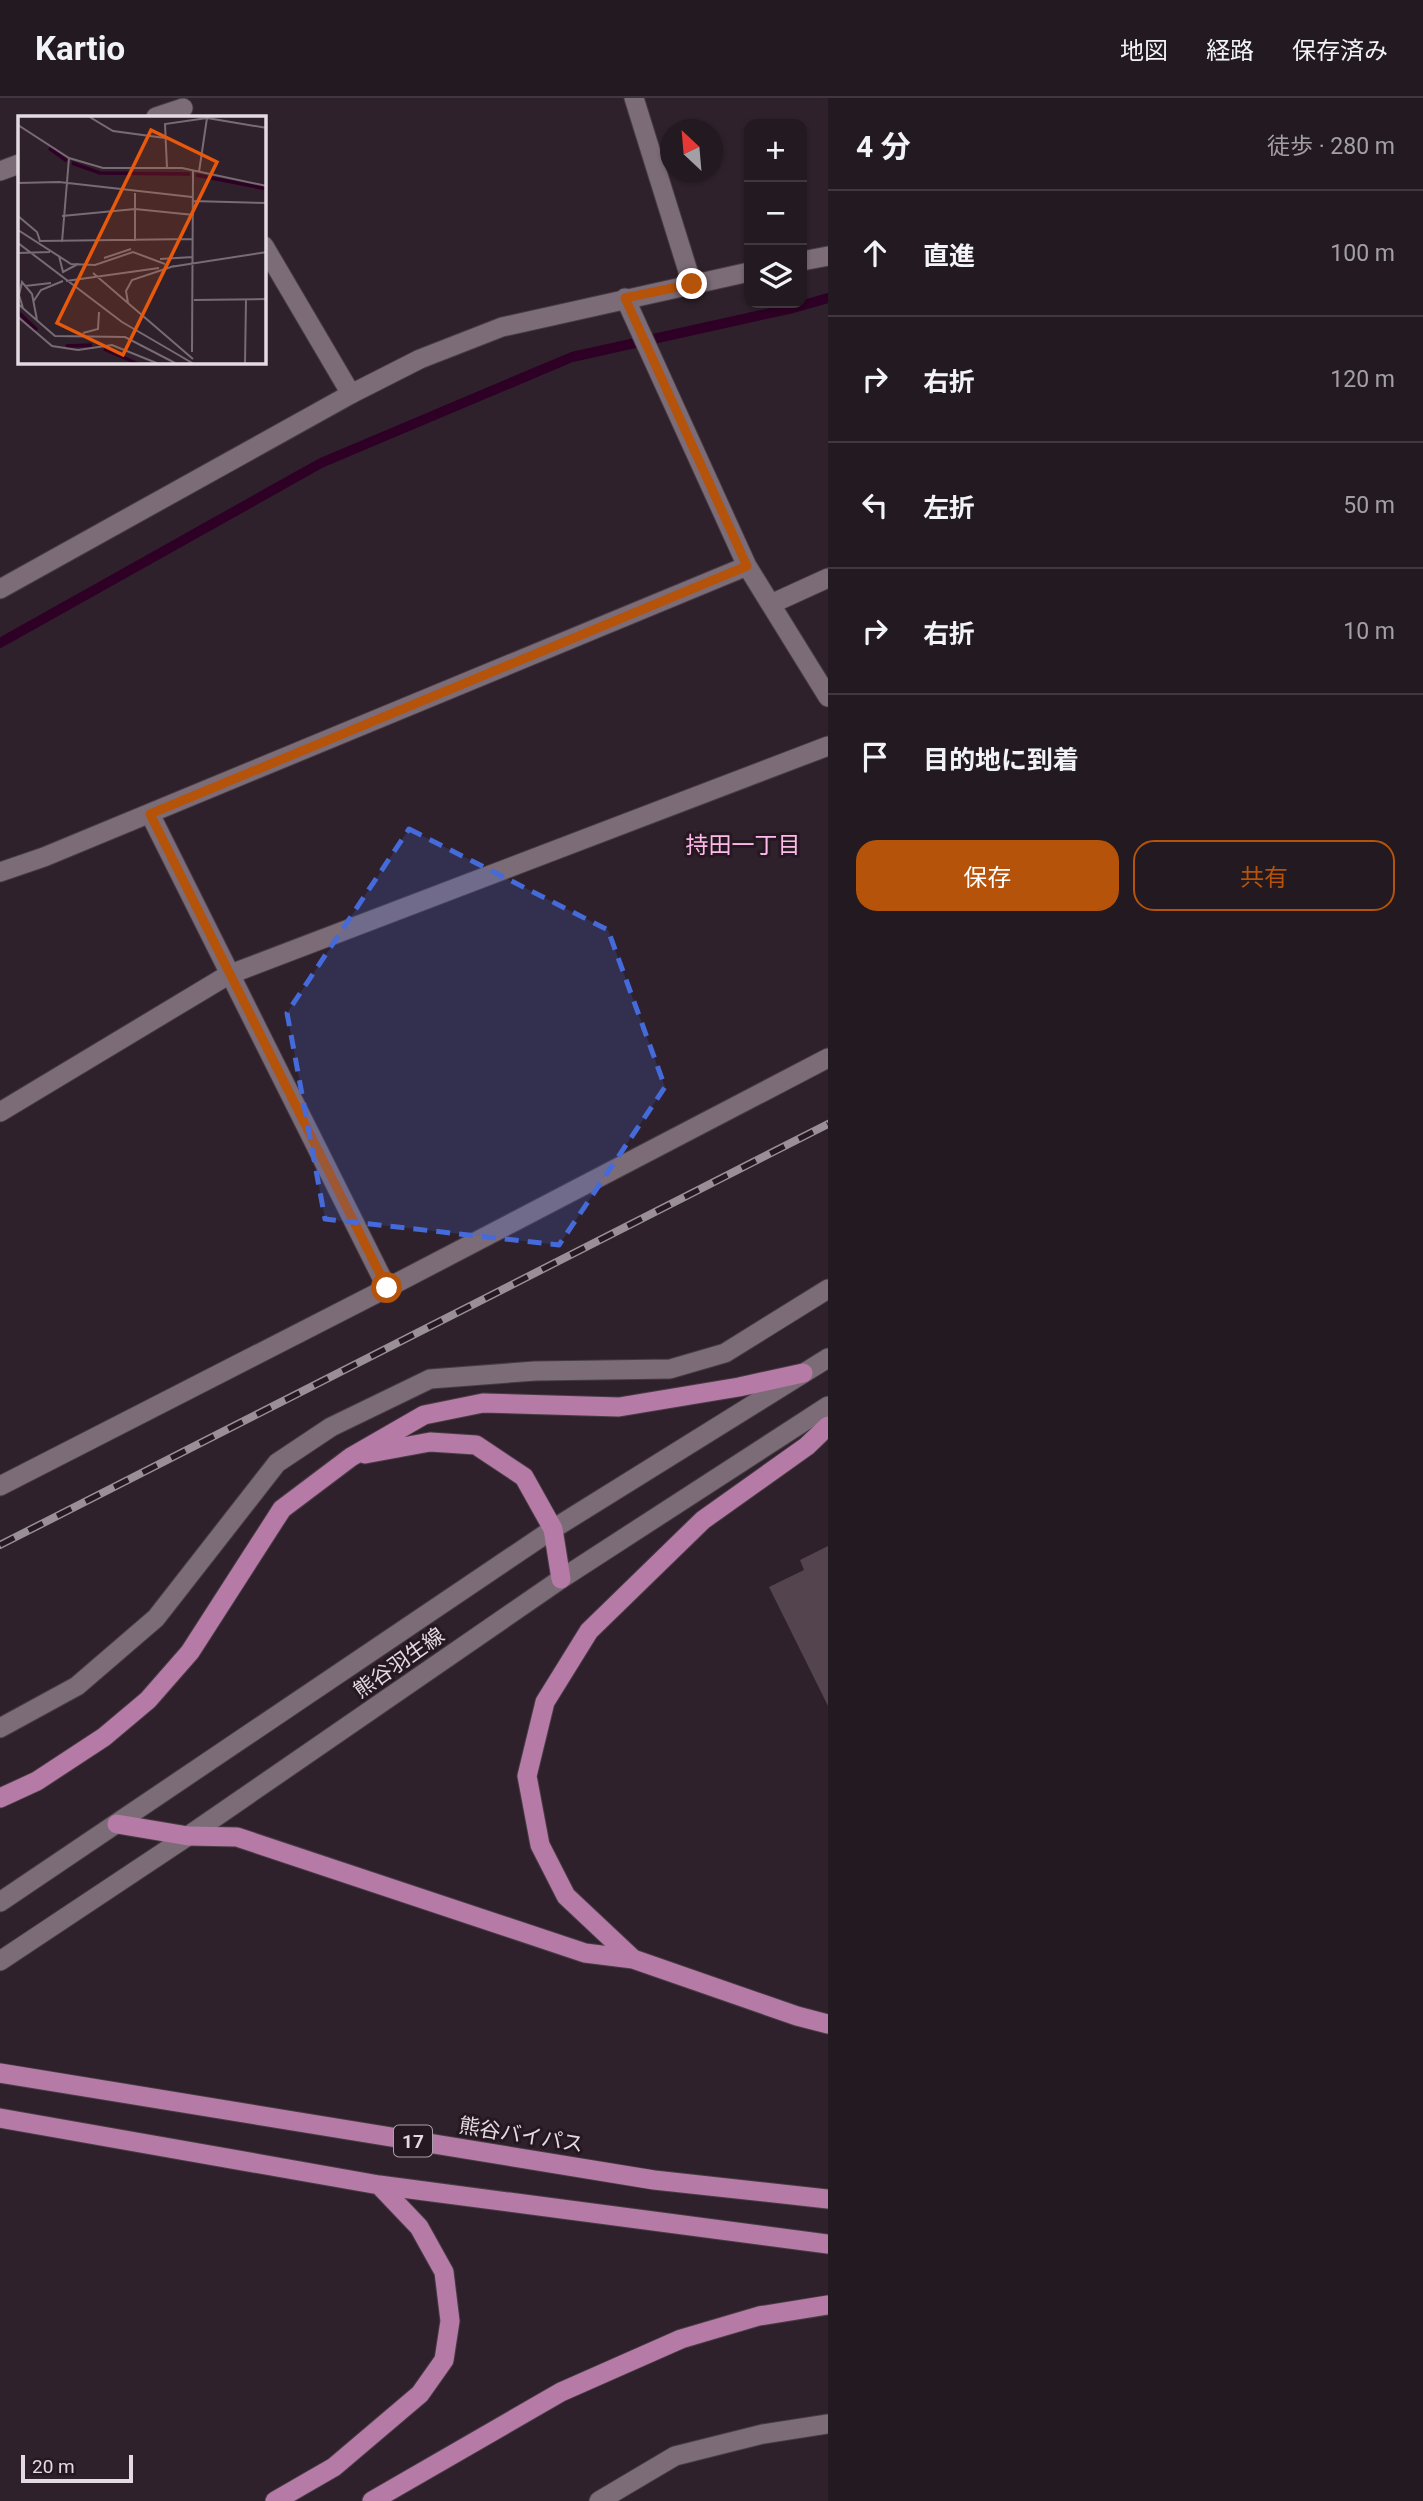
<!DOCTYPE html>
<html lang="ja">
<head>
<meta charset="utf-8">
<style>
	body { margin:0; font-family:Roboto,"Noto Sans JP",sans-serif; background:#2b2229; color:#f1f3f6 }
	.controls { position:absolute; right:21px; top:21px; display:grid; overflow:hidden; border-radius:14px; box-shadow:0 2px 5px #0004 }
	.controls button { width:63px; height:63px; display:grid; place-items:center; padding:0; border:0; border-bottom:2px solid #40383e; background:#231920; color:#f1f3f6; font:35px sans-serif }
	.compass { position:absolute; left:660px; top:21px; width:63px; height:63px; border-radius:50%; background:#231920; box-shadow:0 2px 5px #0004; rotate:334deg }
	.scale { position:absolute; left:21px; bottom:18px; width:112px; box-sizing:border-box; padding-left:7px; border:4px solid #e4dae1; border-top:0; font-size:19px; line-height:24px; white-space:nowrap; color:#e4dae1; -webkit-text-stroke:5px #251821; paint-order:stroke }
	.stop { position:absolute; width:21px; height:21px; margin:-16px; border:5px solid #b45309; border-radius:50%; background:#fff }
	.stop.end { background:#b45309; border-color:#fff; box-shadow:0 2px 7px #0008 }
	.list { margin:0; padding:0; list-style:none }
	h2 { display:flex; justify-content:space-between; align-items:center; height:91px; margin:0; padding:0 28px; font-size:30px }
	h2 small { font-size:23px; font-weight:400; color:#a3a0a5 }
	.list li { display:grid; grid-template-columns:46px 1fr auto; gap:21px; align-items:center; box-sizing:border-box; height:126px; padding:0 28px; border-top:2px solid #40383e }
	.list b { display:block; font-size:26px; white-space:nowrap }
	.list em { font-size:23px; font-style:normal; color:#a3a0a5 }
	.actions { display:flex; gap:14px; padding:21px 28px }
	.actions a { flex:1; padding:16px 0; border:2px solid #b45309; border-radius:21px; text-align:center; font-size:24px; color:#b45309 }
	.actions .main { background:#b45309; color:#fff }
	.icon { flex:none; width:38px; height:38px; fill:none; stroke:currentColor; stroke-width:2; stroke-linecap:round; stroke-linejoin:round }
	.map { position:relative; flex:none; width:828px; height:2403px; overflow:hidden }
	header { display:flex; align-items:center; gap:42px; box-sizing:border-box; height:98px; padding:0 35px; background:#231920; border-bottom:2px solid #40383e }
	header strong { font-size:33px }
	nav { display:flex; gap:38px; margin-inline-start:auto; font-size:24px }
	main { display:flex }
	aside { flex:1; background:#231920 }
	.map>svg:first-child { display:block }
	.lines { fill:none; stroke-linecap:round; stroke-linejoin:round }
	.stream { stroke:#2e0025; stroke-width:10 }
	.building { fill:#53444e }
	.minor-casing { stroke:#473c44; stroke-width:21 }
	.tertiary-casing { stroke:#473c44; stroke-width:21 }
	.secondary-casing { stroke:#473c44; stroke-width:21 }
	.trunk-casing { stroke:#473c44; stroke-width:21 }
	.minor { stroke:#7c6c77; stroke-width:19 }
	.tertiary { stroke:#7c6c77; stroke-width:19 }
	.secondary { stroke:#7c6c77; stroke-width:19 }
	.trunk { stroke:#b57aa6; stroke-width:19 }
	.rail-casing { stroke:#9a8f97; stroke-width:8 }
	.rail { stroke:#251821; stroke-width:5; stroke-dasharray:16; stroke-linecap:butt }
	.route { stroke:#b45309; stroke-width:9 }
	.marked { fill:#456ada; fill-opacity:0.2; stroke:#456ada; stroke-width:5; stroke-dasharray:14 9; stroke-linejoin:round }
	.labels { text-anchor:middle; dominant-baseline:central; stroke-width:6; stroke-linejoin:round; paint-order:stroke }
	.shield { fill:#251821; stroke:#aba0a7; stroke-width:2 }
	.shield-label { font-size:19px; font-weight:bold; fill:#e4dae1 }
	.street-label { font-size:21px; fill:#e4dae1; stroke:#251821 }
	.neighbourhood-label { font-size:23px; fill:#febaeb; stroke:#251821 }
	.inset-river { fill:none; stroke:#2e0025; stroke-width:3.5 }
	.inset-road { fill:none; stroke:#776b74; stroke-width:2 }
	.view { fill:#e8590c; fill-opacity:0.15; stroke:#e8590c; stroke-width:3.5 }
	.inset-edge { fill:none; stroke:#e4dae1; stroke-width:3.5 }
</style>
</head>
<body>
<header>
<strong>Kartio</strong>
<nav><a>地図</a><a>経路</a><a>保存済み</a></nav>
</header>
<main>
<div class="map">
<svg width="828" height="2403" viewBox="0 0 828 2403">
	<rect width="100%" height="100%" fill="#2f212b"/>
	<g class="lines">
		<path class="stream" d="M0 545 321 365 572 259 793 210 828 200"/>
	</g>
	<path class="building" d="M828 1448V1608L769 1489 804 1472 800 1462Z"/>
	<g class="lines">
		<defs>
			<path id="minor" d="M634 0 692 186
				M156 19 183 10
				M0 73 19 66
				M264 148 351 296
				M771 506 828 480
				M150 716 387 1190
				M0 1014 228 877 828 648
				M0 1388 387 1190 828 960
				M0 1630 77 1588 156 1520 277 1365 331 1329 430 1281 535 1273 670 1271 725 1255 828 1191
				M599 2403 675 2358 763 2336 828 2326"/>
			<path id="tertiary" d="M802 163 828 158
				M625 200 747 468 828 599
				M0 491 351 296 420 261 502 229 749 174
				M0 774 44 759 747 468"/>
			<path id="secondary" d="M0 1804 553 1431 828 1260
				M0 1863 188 1738 561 1481 828 1308"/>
			<path id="trunk" d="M365 1356 430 1344 476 1347 524 1379 553 1431 561 1481
				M0 1700 37 1683 104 1639 148 1602 190 1554 282 1411 351 1359 424 1317 483 1305 619 1309 739 1289 803 1275
				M117 1726 188 1738 237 1739 585 1855 633 1861 797 1918 828 1926
				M633 1861 566 1798 540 1747 527 1678 545 1604 589 1533 703 1422 807 1348 828 1328
				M0 1975 654 2082 828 2101
				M0 2020 379 2087 828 2146
				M275 2403 334 2369 420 2296 444 2262 450 2223 444 2174 419 2129 379 2087
				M372 2403 561 2294 681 2241 759 2218 828 2207"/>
		</defs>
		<use href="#minor" class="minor-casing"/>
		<use href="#tertiary" class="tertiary-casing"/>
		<use href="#secondary" class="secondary-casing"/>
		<use href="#trunk" class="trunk-casing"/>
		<use href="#minor" class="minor"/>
		<use href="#tertiary" class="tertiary"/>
		<use href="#secondary" class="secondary"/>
		<use href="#trunk" class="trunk"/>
		<defs>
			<path id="rail" d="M0 1447 828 1026"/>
		</defs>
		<use href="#rail" class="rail-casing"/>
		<use href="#rail" class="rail"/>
	</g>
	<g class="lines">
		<path class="route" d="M387 1190 150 716 747 468 625 200 692 186"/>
	</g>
	<path class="marked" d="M409 731 608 832 665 989 559 1147 325 1121 287 915Z"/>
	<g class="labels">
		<rect class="shield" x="394" y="2027.5" width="38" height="31" rx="5"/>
		<g class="shield-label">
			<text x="413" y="2043">17</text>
		</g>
		<g class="street-label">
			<text transform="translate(399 1565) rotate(-35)">熊谷羽生線</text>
			<text transform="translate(521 2037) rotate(9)">熊谷バイパス</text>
		</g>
		<g class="neighbourhood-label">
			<text x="743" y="747">持田一丁目</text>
		</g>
	</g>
	<g transform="translate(18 18)">
		<rect width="248" height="248" fill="#2f212b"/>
		<path class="inset-river" d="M31 32 49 45M54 47 82 57 172 58M178 59 249 73M0 196 19 214M48 230 74 229M86 233 120 248"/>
		<path class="inset-road" d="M70 0 95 15 147 22M0 9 51 42 85 52H164L249 70M149 52 147 8 189 2M181 56 189 2 249 12M0 67 41 66 174 81M117 77V125M174 85 249 87M0 100 19 116 22 125M44 100 117 93 176 99M0 114 53 148 77 149 115 136 147 148M21 125 175 123M44 126 51 42M0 127 104 206 176 248M0 137 32 136M41 140 45 156 60 148M86 142 113 133M142 143 175 141M152 151 249 136M75 157 175 243M48 165 141 152M7 170 33 167M176 184 249 183M15 186 23 174 45 165M110 187 108 175 114 164 156 150M0 188 37 220 107 221 159 248M5 192 1 179 4 166 14 178 19 204M0 201 34 230 60 234 94 229 141 248M65 217 80 213 81 196M174 236 175 55M227 248 228 183"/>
		<path class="view" d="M133 14 199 46 105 239 39 207Z"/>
		<rect width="248" height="248" class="inset-edge"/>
	</g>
</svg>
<div class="controls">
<button>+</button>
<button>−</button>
<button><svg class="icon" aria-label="layers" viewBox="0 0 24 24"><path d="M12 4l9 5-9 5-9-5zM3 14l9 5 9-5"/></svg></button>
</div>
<svg class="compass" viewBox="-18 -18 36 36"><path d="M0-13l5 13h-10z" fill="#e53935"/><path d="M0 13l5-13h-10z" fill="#a3a0a5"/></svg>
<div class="scale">20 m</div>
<div class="stop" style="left:387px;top:1190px"></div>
<div class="stop end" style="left:692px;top:186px"></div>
</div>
<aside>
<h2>4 分<small>徒歩 · 280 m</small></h2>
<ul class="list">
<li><svg class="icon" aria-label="ahead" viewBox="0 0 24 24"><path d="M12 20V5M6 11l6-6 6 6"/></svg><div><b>直進</b></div><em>100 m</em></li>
<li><svg class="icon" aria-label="right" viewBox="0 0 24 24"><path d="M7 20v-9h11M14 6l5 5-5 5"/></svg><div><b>右折</b></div><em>120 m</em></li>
<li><svg class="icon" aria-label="left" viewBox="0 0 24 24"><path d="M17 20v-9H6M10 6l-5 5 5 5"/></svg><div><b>左折</b></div><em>50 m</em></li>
<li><svg class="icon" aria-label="right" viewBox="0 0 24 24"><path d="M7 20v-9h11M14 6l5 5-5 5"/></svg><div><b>右折</b></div><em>10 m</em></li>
<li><svg class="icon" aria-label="arrive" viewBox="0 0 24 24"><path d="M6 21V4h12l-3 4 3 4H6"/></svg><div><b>目的地に到着</b></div></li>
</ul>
<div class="actions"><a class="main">保存</a><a>共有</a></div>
</aside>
</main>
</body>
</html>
